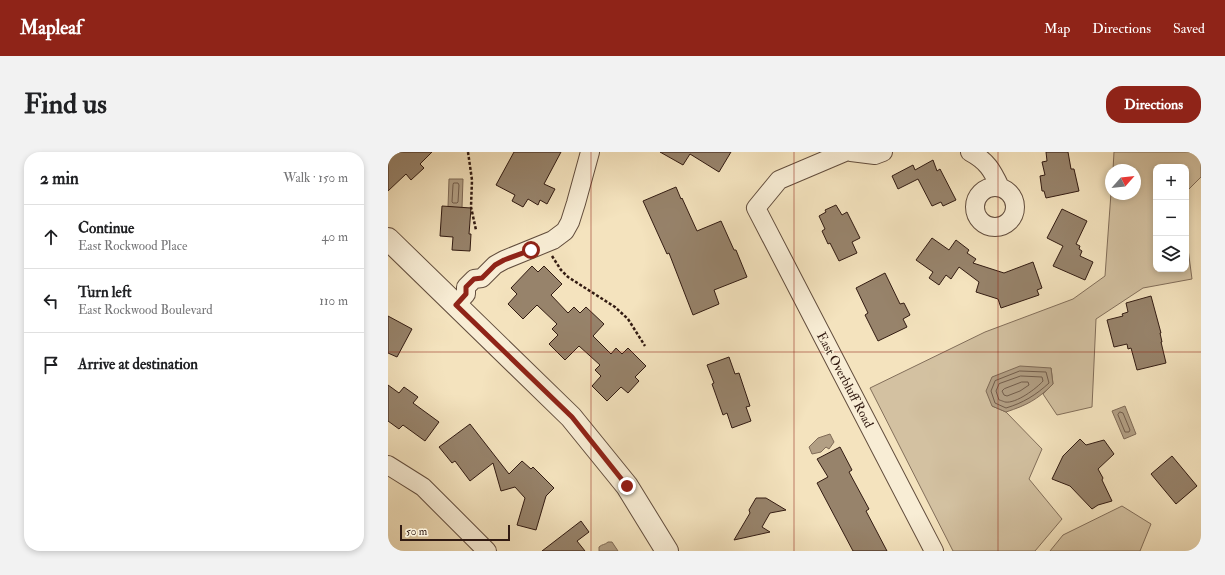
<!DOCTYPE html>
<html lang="en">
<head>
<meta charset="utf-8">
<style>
	body { margin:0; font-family:"IM FELL Double Pica",serif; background:#f2f2f2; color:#202124 }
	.controls { position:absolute; right:12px; top:12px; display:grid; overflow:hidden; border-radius:8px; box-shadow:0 2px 6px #0003 }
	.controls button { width:36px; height:36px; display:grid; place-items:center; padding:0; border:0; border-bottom:1px solid #e0e0e0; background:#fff; color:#202124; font:20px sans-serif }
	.compass { position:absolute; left:717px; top:12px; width:36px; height:36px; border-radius:50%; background:#fff; box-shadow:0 2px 6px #0003; rotate:63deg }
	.scale { position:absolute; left:12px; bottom:10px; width:110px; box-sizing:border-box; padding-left:4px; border:2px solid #321b12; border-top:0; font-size:11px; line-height:14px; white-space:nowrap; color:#321b12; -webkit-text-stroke:3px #f8edd5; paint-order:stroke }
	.stop { position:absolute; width:12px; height:12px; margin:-9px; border:3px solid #8f2418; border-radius:50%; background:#fff }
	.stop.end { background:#8f2418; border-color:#fff; box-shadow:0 1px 4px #0008 }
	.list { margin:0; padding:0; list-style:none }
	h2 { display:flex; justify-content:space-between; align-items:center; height:52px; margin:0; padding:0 16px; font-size:17px }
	h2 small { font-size:13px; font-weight:400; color:#757577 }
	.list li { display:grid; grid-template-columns:26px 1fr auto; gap:12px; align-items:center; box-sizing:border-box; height:64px; padding:0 16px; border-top:1px solid #e0e0e0 }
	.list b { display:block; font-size:15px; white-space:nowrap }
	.list p { margin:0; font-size:13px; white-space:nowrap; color:#757577 }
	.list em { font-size:13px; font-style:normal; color:#757577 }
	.icon { flex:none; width:22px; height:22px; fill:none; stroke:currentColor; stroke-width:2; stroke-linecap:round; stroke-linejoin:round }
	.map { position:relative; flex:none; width:813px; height:399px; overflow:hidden; border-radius:16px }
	header { display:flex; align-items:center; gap:24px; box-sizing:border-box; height:56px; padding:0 20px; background:#8f2418; color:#fff }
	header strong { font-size:19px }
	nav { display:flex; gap:22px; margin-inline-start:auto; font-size:14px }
	.intro { display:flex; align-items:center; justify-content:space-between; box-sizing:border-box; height:96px; padding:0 24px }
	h1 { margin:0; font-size:28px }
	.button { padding:10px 18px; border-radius:16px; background:#8f2418; color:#fff; font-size:14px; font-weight:700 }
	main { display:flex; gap:24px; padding:0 24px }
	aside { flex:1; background:#fff; border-radius:16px; box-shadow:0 2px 6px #0003 }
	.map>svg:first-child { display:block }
	.green { fill:#d3c1a1; stroke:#826e5a }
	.water { fill:#b29f84; stroke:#7f6a56 }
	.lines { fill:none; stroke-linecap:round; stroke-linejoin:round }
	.shore { stroke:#725d4b; stroke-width:1 }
	.building { fill:#97836b; stroke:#321b12 }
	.minor-casing { stroke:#624d3d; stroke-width:20 }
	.tertiary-casing { stroke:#624d3d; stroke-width:24 }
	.path { stroke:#321b12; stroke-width:2.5; stroke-dasharray:3 2; stroke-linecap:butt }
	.minor { stroke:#f8edd5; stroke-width:18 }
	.tertiary { stroke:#f8edd5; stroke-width:22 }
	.route { stroke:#8f2418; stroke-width:5 }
	.grid { fill:none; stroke:#8f2418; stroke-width:1; stroke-opacity:0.55 }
	.labels { text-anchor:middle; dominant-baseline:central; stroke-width:3; stroke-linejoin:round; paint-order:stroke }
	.street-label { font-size:13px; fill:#321b12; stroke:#f8edd5 }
</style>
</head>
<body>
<header>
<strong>Mapleaf</strong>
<nav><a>Map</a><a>Directions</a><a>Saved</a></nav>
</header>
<div class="intro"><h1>Find us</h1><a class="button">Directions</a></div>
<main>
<aside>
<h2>2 min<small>Walk · 150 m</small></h2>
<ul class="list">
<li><svg class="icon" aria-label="ahead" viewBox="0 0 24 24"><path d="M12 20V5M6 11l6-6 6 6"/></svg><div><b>Continue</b><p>East Rockwood Place</p></div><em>40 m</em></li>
<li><svg class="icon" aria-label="left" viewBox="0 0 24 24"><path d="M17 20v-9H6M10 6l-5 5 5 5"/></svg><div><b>Turn left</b><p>East Rockwood Boulevard</p></div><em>110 m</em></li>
<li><svg class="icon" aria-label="arrive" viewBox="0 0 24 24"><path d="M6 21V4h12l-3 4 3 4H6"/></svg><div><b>Arrive at destination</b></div></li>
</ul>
</aside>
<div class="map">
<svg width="813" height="399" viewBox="0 0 813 399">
	<rect width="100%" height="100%" fill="#f4e3be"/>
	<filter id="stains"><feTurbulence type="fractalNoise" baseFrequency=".005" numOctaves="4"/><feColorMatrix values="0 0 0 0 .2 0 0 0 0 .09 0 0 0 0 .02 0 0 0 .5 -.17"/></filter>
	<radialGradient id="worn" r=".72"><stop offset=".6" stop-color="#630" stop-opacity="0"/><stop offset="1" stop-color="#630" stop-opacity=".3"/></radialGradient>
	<path class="green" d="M726 0H813V25L798 40V15H768V117H798V82L804 127 755 136 708 167 704 255 669 263 655 242 665 232 663 216 604 254 618 260 654 297 641 327 674 367 647 399H565L482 236 597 180 685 147 717 124 723 41 747 42V18H725Z
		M734 354 763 372 752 399H662L675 383Z"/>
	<path class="water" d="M61 27H75L74 56 60 55Z
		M632 214 663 216 665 232C649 248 639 253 618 260L604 254 598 239 604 225Z
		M737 254 748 282 736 287 724 259Z
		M442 282 446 290 441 297 438 295 433 300 424 302 421 295 430 286Z
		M220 390H224L230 399H211V395C214 392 217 393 220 390Z"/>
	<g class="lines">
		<path class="shore" d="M66 31H70L71 33 70 50 69 51H65L64 50 65 33Z
			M632 219 658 220 661 231C648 243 635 251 618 256L607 251 603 239 607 229Z
			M633 224 654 225 655 229C649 236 628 252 617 250 617 250 612 248 611 248L608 239 611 232Z
			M634 230H640L641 233 632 239 619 244 616 243 614 239 616 237Z
			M732 260 735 261 742 278 741 280H737L730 263Z"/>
	</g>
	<path class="building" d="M0 0H44L32 12 36 16 23 28 18 22 0 39Z
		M126 0H173L156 32 167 37 159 52 152 48 150 53 140 47 135 55 124 49 127 43 108 33Z
		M272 0H343L331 20 302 2 295 13Z
		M658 0H680L683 17H686L691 39 658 46 656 39H654L652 24 657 23 654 10 659 9Z
		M545 8 549 19 552 17 568 48 555 54 553 50 544 54 530 27 510 37 504 24 525 13 527 18Z
		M288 35 293 47 294 46 309 79 333 69 346 98H348L359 125 326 138 331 152 305 163 281 101 279 102 255 49Z
		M448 53 454 63 459 60 472 86 464 90 469 101 451 109 442 91 440 92 434 79 437 77 431 64 438 60 437 58Z
		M54 54 83 56 81 82H83L82 99 64 98 65 85 52 84Z
		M674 57 699 69 688 92 692 94 691 97 694 99 692 104 705 110 697 128 665 114 675 94 659 86Z
		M544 86 561 98 568 88 581 98 579 101 588 107 585 111 616 121 645 110 654 136 649 138 651 143 613 156 610 147 588 140 591 130 571 115 563 127 558 123 551 133 541 126 545 120 528 108Z
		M144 114 150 120 156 114 174 132 163 143 180 161 186 155 192 161 198 155 216 172 205 184 223 202 228 196 234 202 240 196 258 214 247 225 251 229 240 241 233 235 219 249 204 234 213 224 207 218 212 213 191 194 177 208 161 192 170 183 164 177 169 172 149 153 135 167 120 152 129 142 123 136Z
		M497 121 512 152 516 151 522 163 515 167 519 175 490 189 477 163 480 161 468 136Z
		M763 144 773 181H772L774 190H773L778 211 749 218 743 196 740 197 739 192 726 195 719 168 735 164 734 162 740 160 738 151Z
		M0 164 24 177 9 205 0 201Z
		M341 205 347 222 351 221 362 254 358 255 363 269 344 276 339 261 335 263 324 232 326 231 319 213Z
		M0 233 11 241 16 235 30 245 25 251 51 270 37 289 15 273 11 277 0 269Z
		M82 272 121 322 134 309 143 317 145 315 166 336 158 344 148 378 129 373 137 346 127 335 113 339 105 311 82 329 67 309 64 311 51 295Z
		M692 287 698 293 716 288 726 302 710 317 715 326 714 328 724 349 710 353 704 357 682 334 664 327 675 304Z
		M452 295 464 318 461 320 481 357 478 359 499 399H465L429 331 440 325 429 307Z
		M784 304 809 334 788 352 763 322Z
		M368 346H378L398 358 382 361 374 375 382 380 346 388 362 361 361 358Z
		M193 369 201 380 189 389 197 399H154Z"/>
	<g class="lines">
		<defs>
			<path id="minor" d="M457 0 391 28 368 56 546 399
				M463 0 487 3 495 0
				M582 0C599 9 604 18 612 35
				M587 55a20 20 0 1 1 40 0a20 20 0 1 1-40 0Z
				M68 153 78 142V135L86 127 94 126 107 113 116 108 165 88 177 79 182 70 188 51 202 0
				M0 313 35 335 99 399"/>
			<path id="tertiary" d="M0 87 183 265 239 334 279 399"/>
		</defs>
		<use href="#minor" class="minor-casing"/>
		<use href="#tertiary" class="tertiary-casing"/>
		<path class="path" d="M80 0 84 28 83 55 88 78
			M164 104 173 118 180 125 227 155 240 167 257 194"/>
		<use href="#minor" class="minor"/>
		<use href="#tertiary" class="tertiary"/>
	</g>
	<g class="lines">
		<path class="route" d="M143 98 116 108 107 113 94 126 86 127 78 135V142L68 153 184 265 239 334"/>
	</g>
	<path class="grid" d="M203 0V399M406 0V399M610 0V399M0 200H813"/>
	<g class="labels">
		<g class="street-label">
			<text transform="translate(457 228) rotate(62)">East Overbluff Road</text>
		</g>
	</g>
	<rect width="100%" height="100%" filter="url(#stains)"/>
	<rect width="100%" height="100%" fill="url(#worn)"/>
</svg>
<div class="controls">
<button>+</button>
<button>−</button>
<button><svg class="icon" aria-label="layers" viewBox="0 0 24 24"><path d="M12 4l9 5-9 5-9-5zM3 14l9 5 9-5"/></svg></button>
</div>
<svg class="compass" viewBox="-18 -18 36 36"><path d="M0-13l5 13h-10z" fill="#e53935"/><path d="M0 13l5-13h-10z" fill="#757577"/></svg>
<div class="scale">50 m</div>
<div class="stop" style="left:143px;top:98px"></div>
<div class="stop end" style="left:239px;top:334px"></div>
</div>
</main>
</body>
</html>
